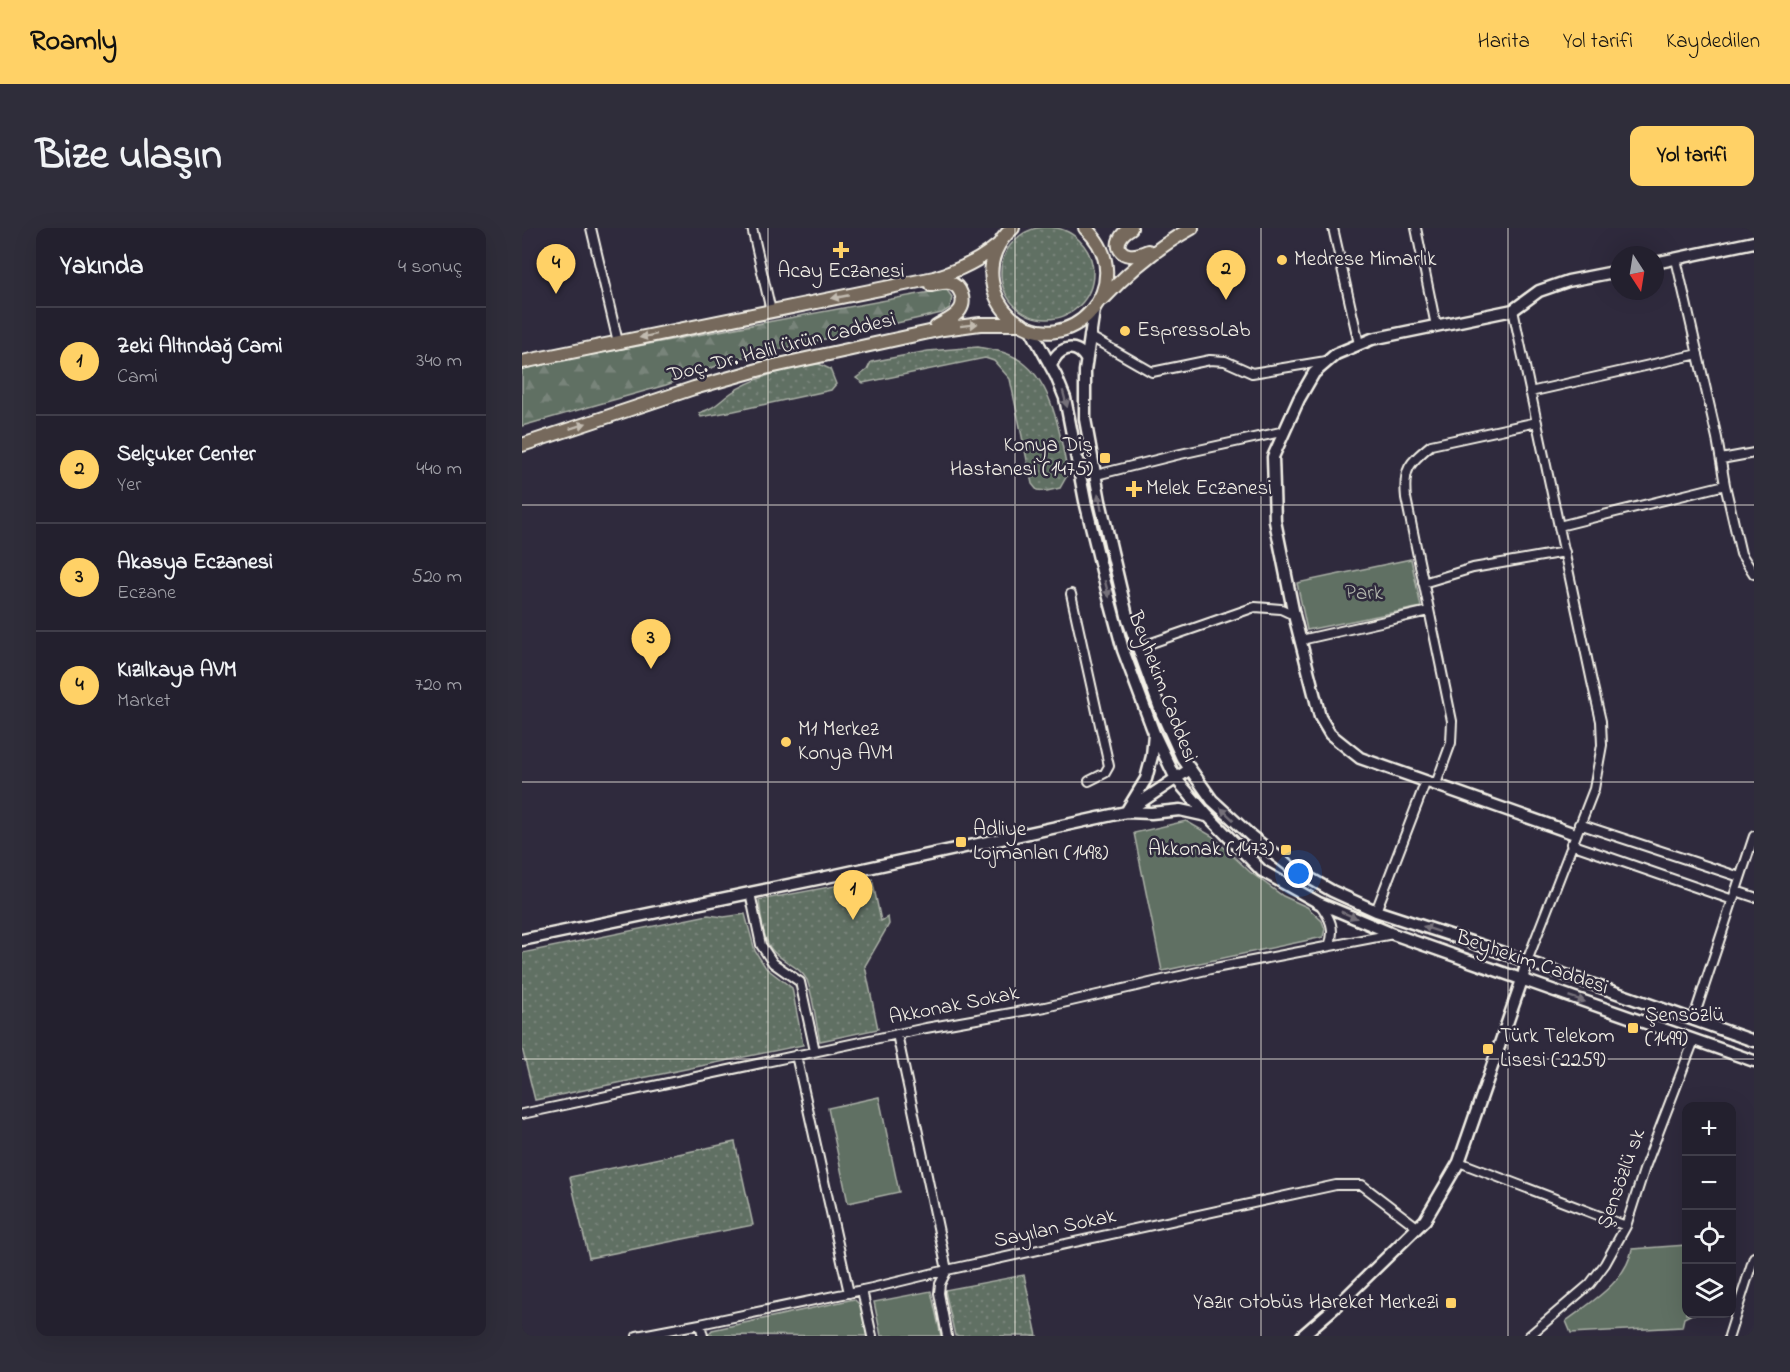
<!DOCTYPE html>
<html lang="tr">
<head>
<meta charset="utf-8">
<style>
	body { margin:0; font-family:"Indie Flower",sans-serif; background:#2f2d3a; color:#f1f3f6 }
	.controls { position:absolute; right:18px; bottom:18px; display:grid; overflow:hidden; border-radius:12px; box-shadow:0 6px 24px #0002 }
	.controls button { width:54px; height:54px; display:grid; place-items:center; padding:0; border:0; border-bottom:2px solid #403e4a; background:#23202e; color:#f1f3f6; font:30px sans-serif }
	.compass { position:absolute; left:1088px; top:18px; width:54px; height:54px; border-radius:50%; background:#23202e; box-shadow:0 6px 24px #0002; rotate:168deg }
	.you { position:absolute; left:777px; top:646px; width:21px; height:21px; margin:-15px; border:4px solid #fff; border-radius:50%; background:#1a73e8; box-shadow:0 0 0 9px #1a73e833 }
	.badge { display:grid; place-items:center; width:39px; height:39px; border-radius:50%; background:#ffd166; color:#111; font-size:20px; font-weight:700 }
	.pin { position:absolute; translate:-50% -50px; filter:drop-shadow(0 2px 3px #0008) }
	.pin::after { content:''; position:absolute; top:32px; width:21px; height:18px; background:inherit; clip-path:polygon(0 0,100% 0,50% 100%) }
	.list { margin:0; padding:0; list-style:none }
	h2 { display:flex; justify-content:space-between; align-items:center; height:78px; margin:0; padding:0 24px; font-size:26px }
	h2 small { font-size:20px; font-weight:400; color:#a3a3aa }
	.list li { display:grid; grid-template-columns:39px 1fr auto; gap:18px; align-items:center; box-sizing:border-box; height:108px; padding:0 24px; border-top:2px solid #403e4a }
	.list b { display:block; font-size:22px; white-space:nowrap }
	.list p { margin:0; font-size:20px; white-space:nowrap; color:#a3a3aa }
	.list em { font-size:20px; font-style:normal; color:#a3a3aa }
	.icon { flex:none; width:33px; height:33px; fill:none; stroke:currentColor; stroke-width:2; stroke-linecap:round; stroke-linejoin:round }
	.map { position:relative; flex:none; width:1232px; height:1108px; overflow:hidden; border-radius:12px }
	header { display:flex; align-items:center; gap:36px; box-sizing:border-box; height:84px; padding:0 30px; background:#ffd166; color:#111 }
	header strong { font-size:28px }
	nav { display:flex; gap:33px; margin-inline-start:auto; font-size:21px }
	.intro { display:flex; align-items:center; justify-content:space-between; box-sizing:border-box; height:144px; padding:0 36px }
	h1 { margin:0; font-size:42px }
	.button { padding:15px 27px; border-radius:12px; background:#ffd166; color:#111; font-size:21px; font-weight:700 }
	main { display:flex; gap:36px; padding:0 36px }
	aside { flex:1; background:#23202e; border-radius:12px; box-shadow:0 6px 24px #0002 }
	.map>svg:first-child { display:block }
	.grass { fill:url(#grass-dots); stroke:#aab0a6; stroke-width:1.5 }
	.forest { fill:url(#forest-firs); stroke:#aab0a6; stroke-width:1.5 }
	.park { fill:#616f64; stroke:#aab0a6; stroke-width:1.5 }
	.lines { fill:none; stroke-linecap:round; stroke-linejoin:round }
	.street-casing { stroke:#f4f1e8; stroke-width:12 }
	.secondary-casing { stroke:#f4f1e8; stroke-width:15 }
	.primary-casing { stroke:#f4f1e8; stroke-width:16 }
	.street { stroke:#2f2a3d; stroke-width:8 }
	.secondary { stroke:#2f2a3d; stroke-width:10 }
	.primary { stroke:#76695c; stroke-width:12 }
	.oneway { fill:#c2bbb0 }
	.oneway2 { fill:#747079 }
	.grid { fill:none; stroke:#f4f1e8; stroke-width:1.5; stroke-opacity:0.55 }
	.poi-dot { fill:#ffd166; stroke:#2f2a3d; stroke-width:2 }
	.labels { text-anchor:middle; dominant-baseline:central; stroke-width:5; stroke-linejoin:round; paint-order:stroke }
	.poi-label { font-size:21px; fill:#f4f1e8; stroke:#2f2a3d; text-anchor:start }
	.street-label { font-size:21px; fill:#f4f1e8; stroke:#2f2a3d }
	.park-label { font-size:21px; fill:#b2b6ad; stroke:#2f2a3d }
</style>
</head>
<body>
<header>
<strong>Roamly</strong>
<nav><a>Harita</a><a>Yol tarifi</a><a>Kaydedilen</a></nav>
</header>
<div class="intro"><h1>Bize ulaşın</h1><a class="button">Yol tarifi</a></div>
<main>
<aside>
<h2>Yakında<small>4 sonuç</small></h2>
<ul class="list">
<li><span class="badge">1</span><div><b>Zeki Altındağ Cami</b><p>Cami</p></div><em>340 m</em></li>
<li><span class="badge">2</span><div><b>Selçuker Center</b><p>Yer</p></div><em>440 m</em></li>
<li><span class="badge">3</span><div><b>Akasya Eczanesi</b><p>Eczane</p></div><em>520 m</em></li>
<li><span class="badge">4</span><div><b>Kızılkaya AVM</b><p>Market</p></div><em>720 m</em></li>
</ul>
</aside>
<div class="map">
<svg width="1232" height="1108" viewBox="0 0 1232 1108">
	<defs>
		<pattern id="grass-dots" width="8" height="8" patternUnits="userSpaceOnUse" patternTransform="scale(1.5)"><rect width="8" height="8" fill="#616f64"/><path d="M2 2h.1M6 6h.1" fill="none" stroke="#78847a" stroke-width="1.8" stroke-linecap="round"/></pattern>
		<pattern id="forest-firs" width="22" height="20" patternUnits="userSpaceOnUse" patternTransform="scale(1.5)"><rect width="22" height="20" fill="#616f64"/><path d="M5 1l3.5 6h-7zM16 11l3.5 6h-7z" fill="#78847a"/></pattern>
	</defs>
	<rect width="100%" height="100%" fill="#2f2a3d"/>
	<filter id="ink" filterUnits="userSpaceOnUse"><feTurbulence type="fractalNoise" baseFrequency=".0167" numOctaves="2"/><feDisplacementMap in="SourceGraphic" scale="12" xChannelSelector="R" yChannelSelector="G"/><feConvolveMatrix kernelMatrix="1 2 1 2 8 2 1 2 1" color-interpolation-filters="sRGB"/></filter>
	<g filter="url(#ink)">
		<path class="grass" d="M479 45a46 46 0 1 1 92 0a46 46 0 1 1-92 0Z
			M456 119C465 121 475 122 483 125 531 141 537 204 546 246L538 260 525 263 515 262 510 256 488 151 472 133 463 130 341 155 334 150 345 142 349 134 406 123Z
			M297 136 308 141 314 156 309 162 212 183 179 189 177 185C195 179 195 175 209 165 228 151 274 137 297 136Z
			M350 651 359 693 366 689 367 696 343 738 356 801 298 813C294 796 291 767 285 752 278 738 260 734 250 722 240 710 239 686 237 672Z
			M223 686 233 723 244 740 270 760 281 817 13 872 0 820V725L186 687 202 689Z
			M213 914 231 997 67 1030 48 949Z
			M502 1047 515 1108H433L423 1062Z"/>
		<path class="forest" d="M424 61 430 69 428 80 420 85 213 131 144 157 0 198V141L51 130Z"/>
		<path class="park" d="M889 331 899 379 785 402 775 355Z
			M664 593 690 608 728 644 761 668 785 679 800 693 803 701 801 709 640 743 612 605Z
			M357 869 377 964 326 975 306 880Z
			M1164 1017V1086H1184H1170L1162 1090 1160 1099 1049 1105 1044 1093C1069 1074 1104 1054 1110 1021Z
			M409 1063 419 1108H359L352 1074Z
			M332 1071 340 1079 345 1108 186 1107 190 1102Z"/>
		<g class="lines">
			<defs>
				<path id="street" d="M69 0 96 114
					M230 0 249 83
					M811 0 837 116
					M894 0 914 98
					M1154 31 1195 210 1203 257 1219 326 1232 346
					M991 82 1070 454 1079 493 1080 517 1072 561 1005 733
					M567 108 630 144 688 132 703 133 730 145 804 133
					M1008 164 1176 126
					M1199 231 1232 225
					M574 247 654 227 763 203
					M1037 298 1203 257
					M901 355 951 340 1043 324
					M549 366 587 538 583 545 567 553
					M779 412 907 383
					M615 420 733 379 759 381 772 387
					M914 556 929 515 930 493 884 270C881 241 887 235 909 217L1015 194
					M1057 596 1218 649
					M1049 616 1211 672
					M1214 663 1232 669
					M228 665 239 717 251 735 278 754 293 823
					M798 676C808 690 814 701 807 718
					M854 683 904 553
					M1171 792 1232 608
					M375 806 425 1042 418 1056 417 1065 425 1108
					M274 827 327 1065
					M0 886 404 800 523 779 693 740 871 706
					M937 934 1104 998
					M340 1062 350 1108
					M115 1108 178 1096
					M181 1108 178 1096 350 1060 425 1042 814 957H840L895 999
					M1007 1108 1068 1056 1083 1036 1104 998 1123 939 1172 812
					M1207 1108 1232 1029"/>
				<path id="secondary" d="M1133 35 1232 14
					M572 82 563 143V191L578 273 606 392 640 486 659 528 690 572 729 608 770 640 810 663 854 683 961 718 1232 813
					M508 100 534 148 543 170 563 273 582 351 601 422 632 505 654 551 686 588 740 643 797 675 871 706 1232 833
					M529 138C535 120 553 113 564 131
					M632 506 630 528 624 551 604 584 629 585 658 582 685 588
					M1053 606 838 530 808 506 798 489 772 387 753 293 751 229 777 171 792 145 814 126 850 111 991 82 1017 63 1046 53 1097 43
					M0 712 300 650 604 584 668 541
					M780 1108 819 1074 903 992 937 934 1000 752 1005 733"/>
				<path id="primary" d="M491 0C475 13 467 33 470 53 472 67 478 79 489 89 545 138 622 54 563 0
					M609 0C586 13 597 37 626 23
					M409 57C415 56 422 54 428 55 439 58 444 73 438 82 433 90 422 94 414 99
					M582 70C608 42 637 18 670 0
					M0 134 412 50C436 43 457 33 476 17
					M0 217 172 160 243 140 421 101 458 96H500"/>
			</defs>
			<use href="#street" class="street-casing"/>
			<use href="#secondary" class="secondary-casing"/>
			<use href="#primary" class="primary-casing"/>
			<use href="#street" class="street"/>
			<use href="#secondary" class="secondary"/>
			<use href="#primary" class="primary"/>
		</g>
		<defs><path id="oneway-solid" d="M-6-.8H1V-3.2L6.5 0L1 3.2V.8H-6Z" transform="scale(1.5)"/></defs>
		<g class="oneway">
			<use href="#oneway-solid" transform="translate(318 69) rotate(169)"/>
			<use href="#oneway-solid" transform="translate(447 97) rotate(-7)"/>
			<use href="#oneway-solid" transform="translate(126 108) rotate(168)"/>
			<use href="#oneway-solid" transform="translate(56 198) rotate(-19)"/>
		</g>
		<g class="oneway2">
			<use href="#oneway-solid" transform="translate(543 171) rotate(75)"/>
			<use href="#oneway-solid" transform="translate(578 274) rotate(-101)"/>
			<use href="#oneway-solid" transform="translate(585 361) rotate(75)"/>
			<use href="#oneway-solid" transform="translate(705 586) rotate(-137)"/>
			<use href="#oneway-solid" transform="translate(827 687) rotate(23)"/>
			<use href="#oneway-solid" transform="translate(909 701) rotate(-162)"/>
			<use href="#oneway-solid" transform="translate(1055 771) rotate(19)"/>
		</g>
	</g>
	<path class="grid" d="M246 0V1108M493 0V1108M739 0V1108M986 0V1108M0 277H1232M0 554H1232M0 831H1232"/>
	<g class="poi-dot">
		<path d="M316 13h6v6h6v6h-6v6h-6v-6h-6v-6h6z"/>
		<circle cx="760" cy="32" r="6"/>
		<circle cx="603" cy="103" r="6"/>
		<rect x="577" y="224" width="12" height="12" rx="3"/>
		<path d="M609 252h6v6h6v6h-6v6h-6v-6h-6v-6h6z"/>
		<circle cx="264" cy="514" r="6"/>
		<rect x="433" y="608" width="12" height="12" rx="3"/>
		<rect x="758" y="616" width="12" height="12" rx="3"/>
		<rect x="1105" y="794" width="12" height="12" rx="3"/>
		<rect x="960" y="815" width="12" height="12" rx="3"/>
		<rect x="923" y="1069" width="12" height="12" rx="3"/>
	</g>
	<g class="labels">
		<g class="poi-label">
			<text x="772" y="32">Medrese Mimarlık</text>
			<text x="319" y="44" text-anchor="middle">Acay Eczanesi</text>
			<text x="615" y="103">EspressoLab</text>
			<text x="571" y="218" text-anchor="end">Konya Diş<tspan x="571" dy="24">Hastanesi (1475)</tspan></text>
			<text x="624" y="261">Melek Eczanesi</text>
			<text x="276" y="502">M1 Merkez<tspan x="276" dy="24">Konya AVM</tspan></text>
			<text x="451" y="602">Adliye<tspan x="451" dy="24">Lojmanları (1498)</tspan></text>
			<text x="752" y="622" text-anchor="end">Akkonak (1473)</text>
			<text x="1123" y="788">Şensözlü<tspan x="1123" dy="24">(1499)</tspan></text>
			<text x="978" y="809">Türk Telekom<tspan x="978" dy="24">Lisesi (2259)</tspan></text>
			<text x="917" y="1075" text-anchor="end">Yazır Otobüs Hareket Merkezi</text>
		</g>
		<g class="street-label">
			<text transform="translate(260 120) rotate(-14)">Doç. Dr. Halil Ürün Caddesi</text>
			<text transform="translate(640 459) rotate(69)">Beyhekim Caddesi</text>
			<text transform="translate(1010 735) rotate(19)">Beyhekim Caddesi</text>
			<text transform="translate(432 778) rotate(-11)">Akkonak Sokak</text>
			<text transform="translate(1100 951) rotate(-70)">Şensözlü sk</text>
			<text transform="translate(533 1001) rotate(-12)">Sayılan Sokak</text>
		</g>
		<g class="park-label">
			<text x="842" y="366">Park</text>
		</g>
	</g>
</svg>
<div class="controls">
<button>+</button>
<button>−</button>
<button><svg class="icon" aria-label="locate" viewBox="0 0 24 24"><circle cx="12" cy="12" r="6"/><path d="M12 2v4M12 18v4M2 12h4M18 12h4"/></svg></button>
<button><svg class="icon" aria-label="layers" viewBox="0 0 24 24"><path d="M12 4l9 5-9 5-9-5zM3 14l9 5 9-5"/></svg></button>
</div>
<svg class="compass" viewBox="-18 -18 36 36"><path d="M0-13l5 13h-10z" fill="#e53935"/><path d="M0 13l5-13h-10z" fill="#a3a3aa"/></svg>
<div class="you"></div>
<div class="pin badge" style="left:331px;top:692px">1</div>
<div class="pin badge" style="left:704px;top:72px">2</div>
<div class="pin badge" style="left:129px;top:441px">3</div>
<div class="pin badge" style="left:34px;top:66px">4</div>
</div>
</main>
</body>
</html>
